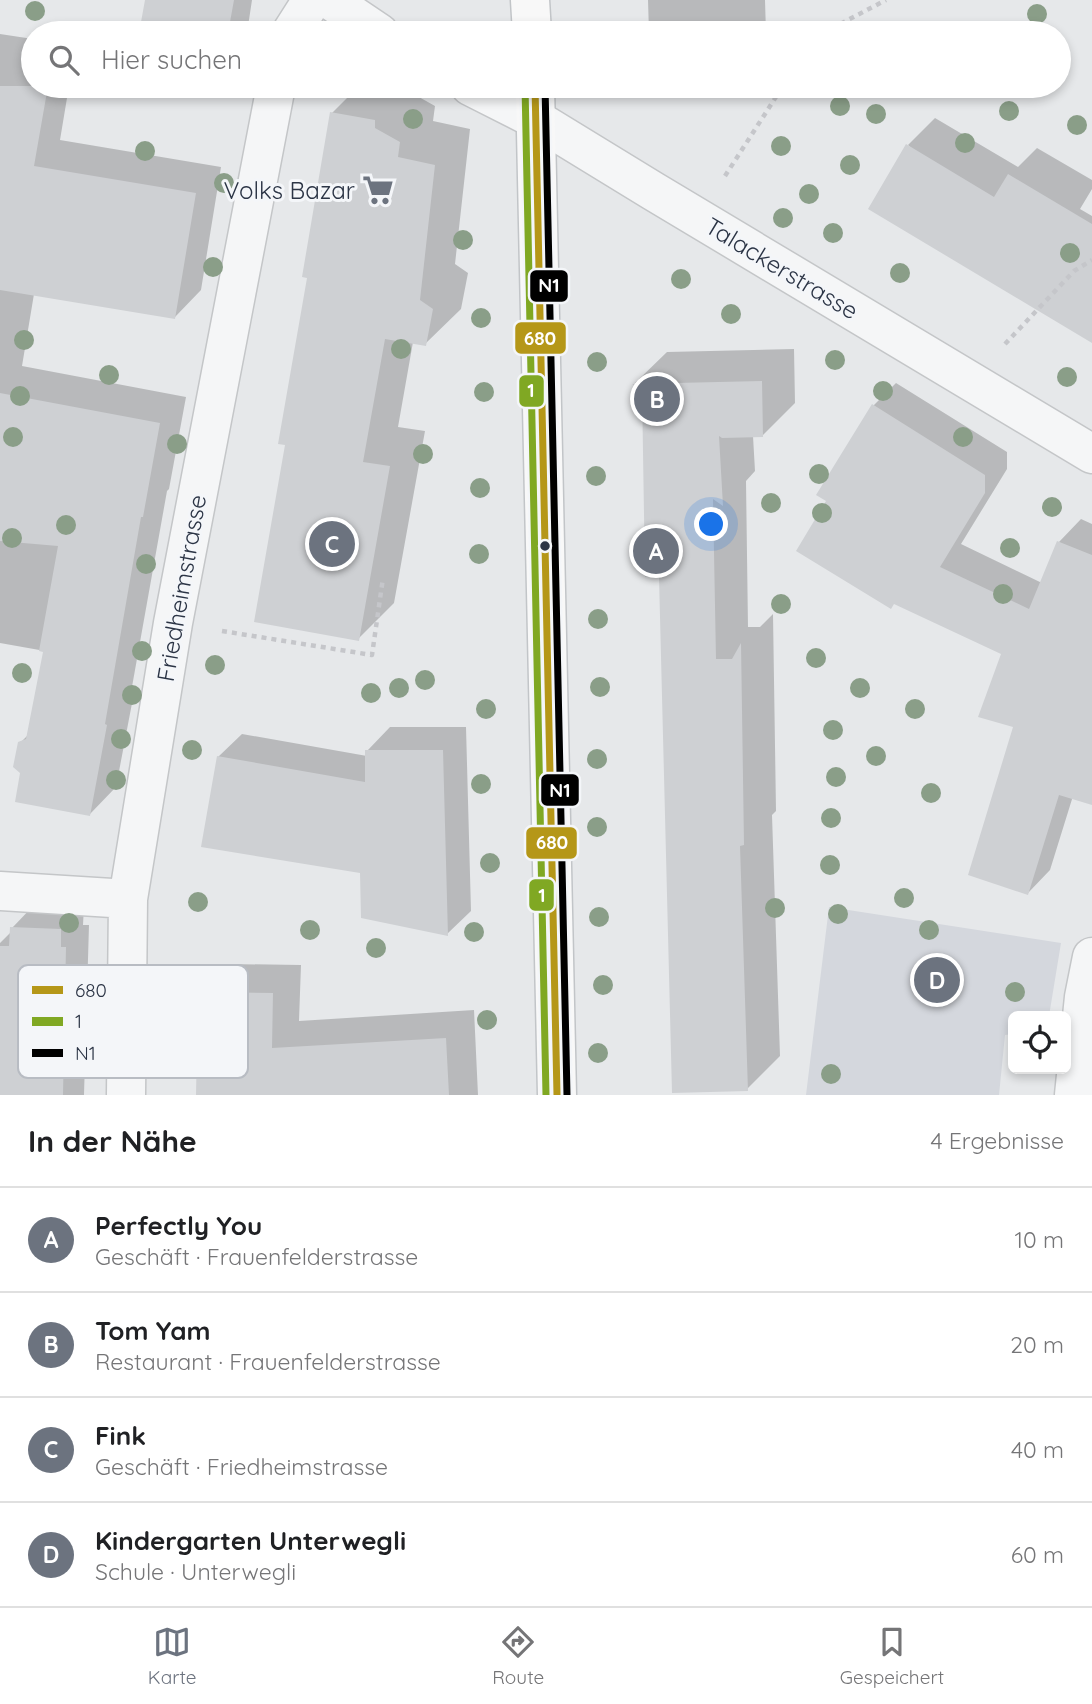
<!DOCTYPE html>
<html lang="de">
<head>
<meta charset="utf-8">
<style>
	body { margin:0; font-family:Quicksand,sans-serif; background:#f6f6f6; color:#202124 }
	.controls { position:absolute; right:21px; bottom:21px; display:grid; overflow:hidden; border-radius:10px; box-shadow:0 4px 10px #0003 }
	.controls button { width:63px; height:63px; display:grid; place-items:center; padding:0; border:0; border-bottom:2px solid #e0e0e0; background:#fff; color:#202124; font:35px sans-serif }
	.you { position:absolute; left:712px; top:525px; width:24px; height:24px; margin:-18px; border:5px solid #fff; border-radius:50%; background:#1a73e8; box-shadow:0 0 0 10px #1a73e833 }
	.badge { display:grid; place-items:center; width:46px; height:46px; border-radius:50%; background:#6c737f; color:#fff; font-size:23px; font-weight:700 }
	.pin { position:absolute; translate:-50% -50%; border:4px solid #fff; box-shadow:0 2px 7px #0006 }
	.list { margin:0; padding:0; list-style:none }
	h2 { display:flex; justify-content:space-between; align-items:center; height:91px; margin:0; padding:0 28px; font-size:30px }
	h2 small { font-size:23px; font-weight:400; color:#757577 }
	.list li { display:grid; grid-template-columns:46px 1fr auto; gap:21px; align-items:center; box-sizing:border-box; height:105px; padding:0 28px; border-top:2px solid #e0e0e0 }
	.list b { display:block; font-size:26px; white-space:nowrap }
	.list p { margin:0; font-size:23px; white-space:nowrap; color:#757577 }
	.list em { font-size:23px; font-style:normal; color:#757577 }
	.icon { flex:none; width:38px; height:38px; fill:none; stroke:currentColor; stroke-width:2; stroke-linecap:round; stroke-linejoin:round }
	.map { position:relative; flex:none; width:1092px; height:1095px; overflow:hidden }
	.search { position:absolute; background:#fff; box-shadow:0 4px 10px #0003; left:21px; right:21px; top:21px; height:77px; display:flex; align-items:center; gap:18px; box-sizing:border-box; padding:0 24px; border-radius:38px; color:#757577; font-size:26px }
	.sheet { height:511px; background:#fff }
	nav { display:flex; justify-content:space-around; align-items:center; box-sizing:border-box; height:98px; border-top:2px solid #e0e0e0; background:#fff; font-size:19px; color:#757577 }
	nav a { display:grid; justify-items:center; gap:4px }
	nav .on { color:#6c737f }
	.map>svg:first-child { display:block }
	.built { fill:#d4d7dd }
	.shadow { fill:#0003 }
	.building { fill:#ced0d3 }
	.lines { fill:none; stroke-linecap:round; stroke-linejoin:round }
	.minor-casing { stroke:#c4c6c8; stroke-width:41 }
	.major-casing { stroke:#c2c5c8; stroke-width:41 }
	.path { stroke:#c5c6ca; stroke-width:4.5; stroke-dasharray:5 5; stroke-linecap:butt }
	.minor { stroke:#f5f6f7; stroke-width:38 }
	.major { stroke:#f8f8f8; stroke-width:38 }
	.bus-1-casing { stroke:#f4f6f9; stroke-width:12 }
	.bus-2-casing { stroke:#f4f6f9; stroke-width:12 }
	.bus-3-casing { stroke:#f4f6f9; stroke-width:12 }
	.bus-1 { stroke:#b59718; stroke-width:7 }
	.bus-2 { stroke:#80a823; stroke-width:7 }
	.bus-3 { stroke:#000; stroke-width:7 }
	.tree { fill:#8a9e88 }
	.bus-dot { fill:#2b3445; stroke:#f4f6f9; stroke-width:2.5 }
	.labels { text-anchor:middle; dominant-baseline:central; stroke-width:6; stroke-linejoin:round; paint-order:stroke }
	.poi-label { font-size:24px; fill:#2b3445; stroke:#f4f6f9; text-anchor:end }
	.street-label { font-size:24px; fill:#2b3445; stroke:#f4f6f9 }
	.key { fill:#f4f6f9; stroke:#b8bcc3; stroke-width:2 }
	.key-label { font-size:19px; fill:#2b3445 }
	.line-badge { stroke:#f4f6f9; stroke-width:2.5 }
	.badge-label { font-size:19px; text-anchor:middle; font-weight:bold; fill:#fff }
</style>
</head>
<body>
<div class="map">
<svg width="1092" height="1095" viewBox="0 0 1092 1095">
	<rect width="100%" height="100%" fill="#e6e8ea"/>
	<path class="built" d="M829 907 1061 943 1049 1016H1013V1034L1005 1035 999 1095H806Z"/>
	<path class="shadow" d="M146 0H252L247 33H141Z
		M648 0H765L766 33H649Z
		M0 34 33 39V86H69L60 140 221 167 201 290 175 317 34 294 22 366 186 397 169 489 167 491 130 698H133L116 787 90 814 22 772 20 743 29 734 45 651 0 643Z
		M359 86H410V92L435 106 433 121 470 129 455 264 468 273 461 309 425 344 413 342 398 427 425 431 394 603 358 639 287 444 332 113Z
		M935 118 1018 167 1037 148 1092 180V189L1080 209 1092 216V323L908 145Z
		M794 349 795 403 762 436H753L755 471 746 481 748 627H760L773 614 776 811 772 815 780 1056 747 1089 660 575 643 388 635 383 667 352Z
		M896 383 1007 452V469L961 544 1042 583 1059 542 1081 519 1092 524V743L1082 767 1050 870 1028 893 1015 726 1003 653 828 501 874 405Z
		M390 727H466L471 911 447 934 362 872 218 757 242 734 367 756V751Z
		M35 904 84 906 83 925H89L84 1095H0V943L12 931V928Z
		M229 964 301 965 299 1021 474 1010 478 1095H198L200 993Z"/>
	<path class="building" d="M145 0H234L228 33H139Z
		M0 86H48L34 166 196 193 175 319 0 290Z
		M184 86H219L218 92Z
		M330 112 375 120V128L400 142 398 157 435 165 420 300 433 309 426 346 385 339 363 462 390 466 359 641 254 622 285 445 278 444 307 278 302 277Z
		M906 144 994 197 1008 174 1092 224V343L868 209Z
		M762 381 763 437 722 438 719 436 723 506 713 499 716 659H732L741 643 744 845 740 846 748 1091 672 1093 659 577H645L642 389 632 384Z
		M0 393 160 423 143 517H141L105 724 107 725 90 816 15 802 20 773 13 767 18 742 26 739 43 652 39 651 58 546 0 541Z
		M872 404 985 475V493L940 567 1029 609 1057 541 1092 555V805L1059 795 1028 895 968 875 1013 727 978 717 1001 654 894 604 891 609 796 551 826 501 816 495Z
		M365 750H443L448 936 361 918 360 873 201 847 217 756 365 782Z
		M10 927 61 929V947H66L63 1095H0V946H9Z
		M198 992 273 993 272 1048 446 1038 449 1095H196Z"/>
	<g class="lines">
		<defs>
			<path id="minor" d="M330 0 379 33
				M291 33 312 0
				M470 86 537 120 653 191 1092 454
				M0 891 128 899
				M126 1095 128 899 173 623 276 86
				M1074 1095 1084 997 1092 957"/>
			<path id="major" d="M530 0 532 33
				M535 86 557 1095"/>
		</defs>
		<use href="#minor" class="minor-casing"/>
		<use href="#major" class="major-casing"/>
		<path class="path" d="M823 33 886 0
			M725 176 783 86
			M1005 344 1074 271 1092 260
			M222 631 372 655 383 578"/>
		<use href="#minor" class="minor"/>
		<use href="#major" class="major"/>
		<defs>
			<path id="bus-1" d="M535 86 557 1095"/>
			<path id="bus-2" d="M525 86 546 1095"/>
			<path id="bus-3" d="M545 86 567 1095"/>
		</defs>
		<use href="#bus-1" class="bus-1-casing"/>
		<use href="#bus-2" class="bus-2-casing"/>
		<use href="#bus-3" class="bus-3-casing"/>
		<use href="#bus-1" class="bus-1"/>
		<use href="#bus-2" class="bus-2"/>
		<use href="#bus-3" class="bus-3"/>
	</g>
	<g class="tree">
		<circle cx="35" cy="11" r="10"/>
		<circle cx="1037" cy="14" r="10"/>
		<circle cx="840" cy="106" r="10"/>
		<circle cx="1009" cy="111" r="10"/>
		<circle cx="876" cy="114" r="10"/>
		<circle cx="413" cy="119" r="10"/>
		<circle cx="1077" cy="125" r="10"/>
		<circle cx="965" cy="143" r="10"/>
		<circle cx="781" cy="146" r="10"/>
		<circle cx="145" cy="151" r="10"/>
		<circle cx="850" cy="165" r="10"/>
		<circle cx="224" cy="183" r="10"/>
		<circle cx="809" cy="194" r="10"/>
		<circle cx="783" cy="218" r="10"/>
		<circle cx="833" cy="233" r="10"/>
		<circle cx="463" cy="240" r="10"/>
		<circle cx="1070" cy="253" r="10"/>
		<circle cx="213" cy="267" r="10"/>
		<circle cx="900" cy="273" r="10"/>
		<circle cx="681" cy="279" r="10"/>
		<circle cx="731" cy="314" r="10"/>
		<circle cx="481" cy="318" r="10"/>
		<circle cx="24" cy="340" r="10"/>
		<circle cx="401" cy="349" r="10"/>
		<circle cx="835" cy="360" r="10"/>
		<circle cx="597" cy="362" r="10"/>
		<circle cx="109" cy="375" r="10"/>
		<circle cx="1067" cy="377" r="10"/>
		<circle cx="883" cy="391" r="10"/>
		<circle cx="484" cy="392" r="10"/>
		<circle cx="20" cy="396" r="10"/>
		<circle cx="13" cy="437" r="10"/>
		<circle cx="963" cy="437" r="10"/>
		<circle cx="177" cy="444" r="10"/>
		<circle cx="423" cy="454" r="10"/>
		<circle cx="819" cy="474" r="10"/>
		<circle cx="596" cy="476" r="10"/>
		<circle cx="480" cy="488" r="10"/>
		<circle cx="771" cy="503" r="10"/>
		<circle cx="1052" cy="507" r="10"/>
		<circle cx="822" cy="513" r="10"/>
		<circle cx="66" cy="525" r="10"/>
		<circle cx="12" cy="538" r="10"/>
		<circle cx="1010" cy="548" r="10"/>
		<circle cx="479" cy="554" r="10"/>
		<circle cx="146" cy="564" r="10"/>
		<circle cx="1003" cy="594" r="10"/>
		<circle cx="781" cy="604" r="10"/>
		<circle cx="598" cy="619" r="10"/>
		<circle cx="142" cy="651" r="10"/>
		<circle cx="816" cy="658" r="10"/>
		<circle cx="215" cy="665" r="10"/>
		<circle cx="22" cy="673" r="10"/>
		<circle cx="425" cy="680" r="10"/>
		<circle cx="600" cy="687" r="10"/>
		<circle cx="399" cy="688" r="10"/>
		<circle cx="860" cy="688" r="10"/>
		<circle cx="371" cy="693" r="10"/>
		<circle cx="132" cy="695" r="10"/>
		<circle cx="486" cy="709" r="10"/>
		<circle cx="915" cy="709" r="10"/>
		<circle cx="833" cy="730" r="10"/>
		<circle cx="121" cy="739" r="10"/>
		<circle cx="192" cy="750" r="10"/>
		<circle cx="876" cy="756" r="10"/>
		<circle cx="597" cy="759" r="10"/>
		<circle cx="836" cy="777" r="10"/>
		<circle cx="116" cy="780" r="10"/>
		<circle cx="481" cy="784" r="10"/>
		<circle cx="931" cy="793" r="10"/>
		<circle cx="831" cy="818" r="10"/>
		<circle cx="597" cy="827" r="10"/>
		<circle cx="490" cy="863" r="10"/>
		<circle cx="830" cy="865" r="10"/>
		<circle cx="904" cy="898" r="10"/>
		<circle cx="198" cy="902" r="10"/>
		<circle cx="775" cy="908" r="10"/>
		<circle cx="838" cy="914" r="10"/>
		<circle cx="599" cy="917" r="10"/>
		<circle cx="69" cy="923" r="10"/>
		<circle cx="310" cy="930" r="10"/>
		<circle cx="929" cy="930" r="10"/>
		<circle cx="474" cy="932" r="10"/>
		<circle cx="376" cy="948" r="10"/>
		<circle cx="603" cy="985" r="10"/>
		<circle cx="1015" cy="992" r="10"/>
		<circle cx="487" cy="1020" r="10"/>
		<circle cx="598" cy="1053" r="10"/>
		<circle cx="831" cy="1074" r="10"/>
	</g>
	<defs>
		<symbol id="supermarket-bare" viewBox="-9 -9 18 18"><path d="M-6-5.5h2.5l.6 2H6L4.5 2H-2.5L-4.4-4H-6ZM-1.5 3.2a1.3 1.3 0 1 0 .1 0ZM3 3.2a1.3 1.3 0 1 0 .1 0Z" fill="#6c737f" stroke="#f4f6f9" stroke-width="2.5" paint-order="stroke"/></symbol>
	</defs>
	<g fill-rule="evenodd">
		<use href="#supermarket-bare" x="356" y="168" width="44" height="44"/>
	</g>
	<circle class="bus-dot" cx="545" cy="546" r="6"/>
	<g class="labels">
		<g class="poi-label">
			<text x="355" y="190">Volks Bazar</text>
		</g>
		<g class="street-label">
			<text transform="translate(782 268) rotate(31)">Talackerstrasse</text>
			<text transform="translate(181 588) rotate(-80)">Friedheimstrasse</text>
		</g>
	</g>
	<rect x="18" y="965" width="230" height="113" rx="10" class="key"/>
	<rect x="32" y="986" width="31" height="8" fill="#b59718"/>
	<rect x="32" y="1017" width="31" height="9" fill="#80a823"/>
	<rect x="32" y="1049" width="31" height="8" fill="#000"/>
	<g class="key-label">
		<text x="75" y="997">680</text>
		<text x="75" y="1028">1</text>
		<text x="75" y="1060">N1</text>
	</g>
	<g class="line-badge">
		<rect x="529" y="269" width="40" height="34" rx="7" fill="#000"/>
		<rect x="514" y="321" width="53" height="34" rx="7" fill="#b59718"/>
		<rect x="518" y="374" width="27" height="34" rx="7" fill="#80a823"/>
		<rect x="540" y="773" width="40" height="34" rx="7" fill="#000"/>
		<rect x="525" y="826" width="53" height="34" rx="7" fill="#b59718"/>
		<rect x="528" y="878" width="27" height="34" rx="7" fill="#80a823"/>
	</g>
	<g class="badge-label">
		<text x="549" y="292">N1</text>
		<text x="540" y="345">680</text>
		<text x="531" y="397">1</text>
		<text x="560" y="797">N1</text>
		<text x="552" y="849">680</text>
		<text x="542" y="902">1</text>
	</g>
</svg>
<div class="controls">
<button><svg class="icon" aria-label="locate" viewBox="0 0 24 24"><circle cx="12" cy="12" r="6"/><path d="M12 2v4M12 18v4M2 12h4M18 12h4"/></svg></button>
</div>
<div class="you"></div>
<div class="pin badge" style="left:656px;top:551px">A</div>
<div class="pin badge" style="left:657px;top:399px">B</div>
<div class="pin badge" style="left:332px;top:544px">C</div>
<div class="pin badge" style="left:937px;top:980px">D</div>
<div class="search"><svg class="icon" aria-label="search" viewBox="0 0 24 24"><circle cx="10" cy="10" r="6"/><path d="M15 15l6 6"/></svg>Hier suchen</div>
</div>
<section class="sheet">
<h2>In der Nähe<small>4 Ergebnisse</small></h2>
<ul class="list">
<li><span class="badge">A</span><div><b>Perfectly You</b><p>Geschäft · Frauenfelderstrasse</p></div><em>10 m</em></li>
<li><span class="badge">B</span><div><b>Tom Yam</b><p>Restaurant · Frauenfelderstrasse</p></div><em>20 m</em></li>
<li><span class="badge">C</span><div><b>Fink</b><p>Geschäft · Friedheimstrasse</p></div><em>40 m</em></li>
<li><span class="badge">D</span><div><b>Kindergarten Unterwegli</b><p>Schule · Unterwegli</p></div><em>60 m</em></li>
</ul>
</section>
<nav>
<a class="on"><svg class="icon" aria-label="map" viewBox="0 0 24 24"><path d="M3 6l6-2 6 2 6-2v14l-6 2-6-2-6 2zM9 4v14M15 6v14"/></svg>Karte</a>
<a><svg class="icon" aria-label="directions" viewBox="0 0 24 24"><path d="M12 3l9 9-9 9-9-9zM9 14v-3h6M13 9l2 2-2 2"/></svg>Route</a>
<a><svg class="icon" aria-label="saved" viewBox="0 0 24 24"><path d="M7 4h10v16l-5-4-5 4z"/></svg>Gespeichert</a>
</nav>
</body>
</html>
